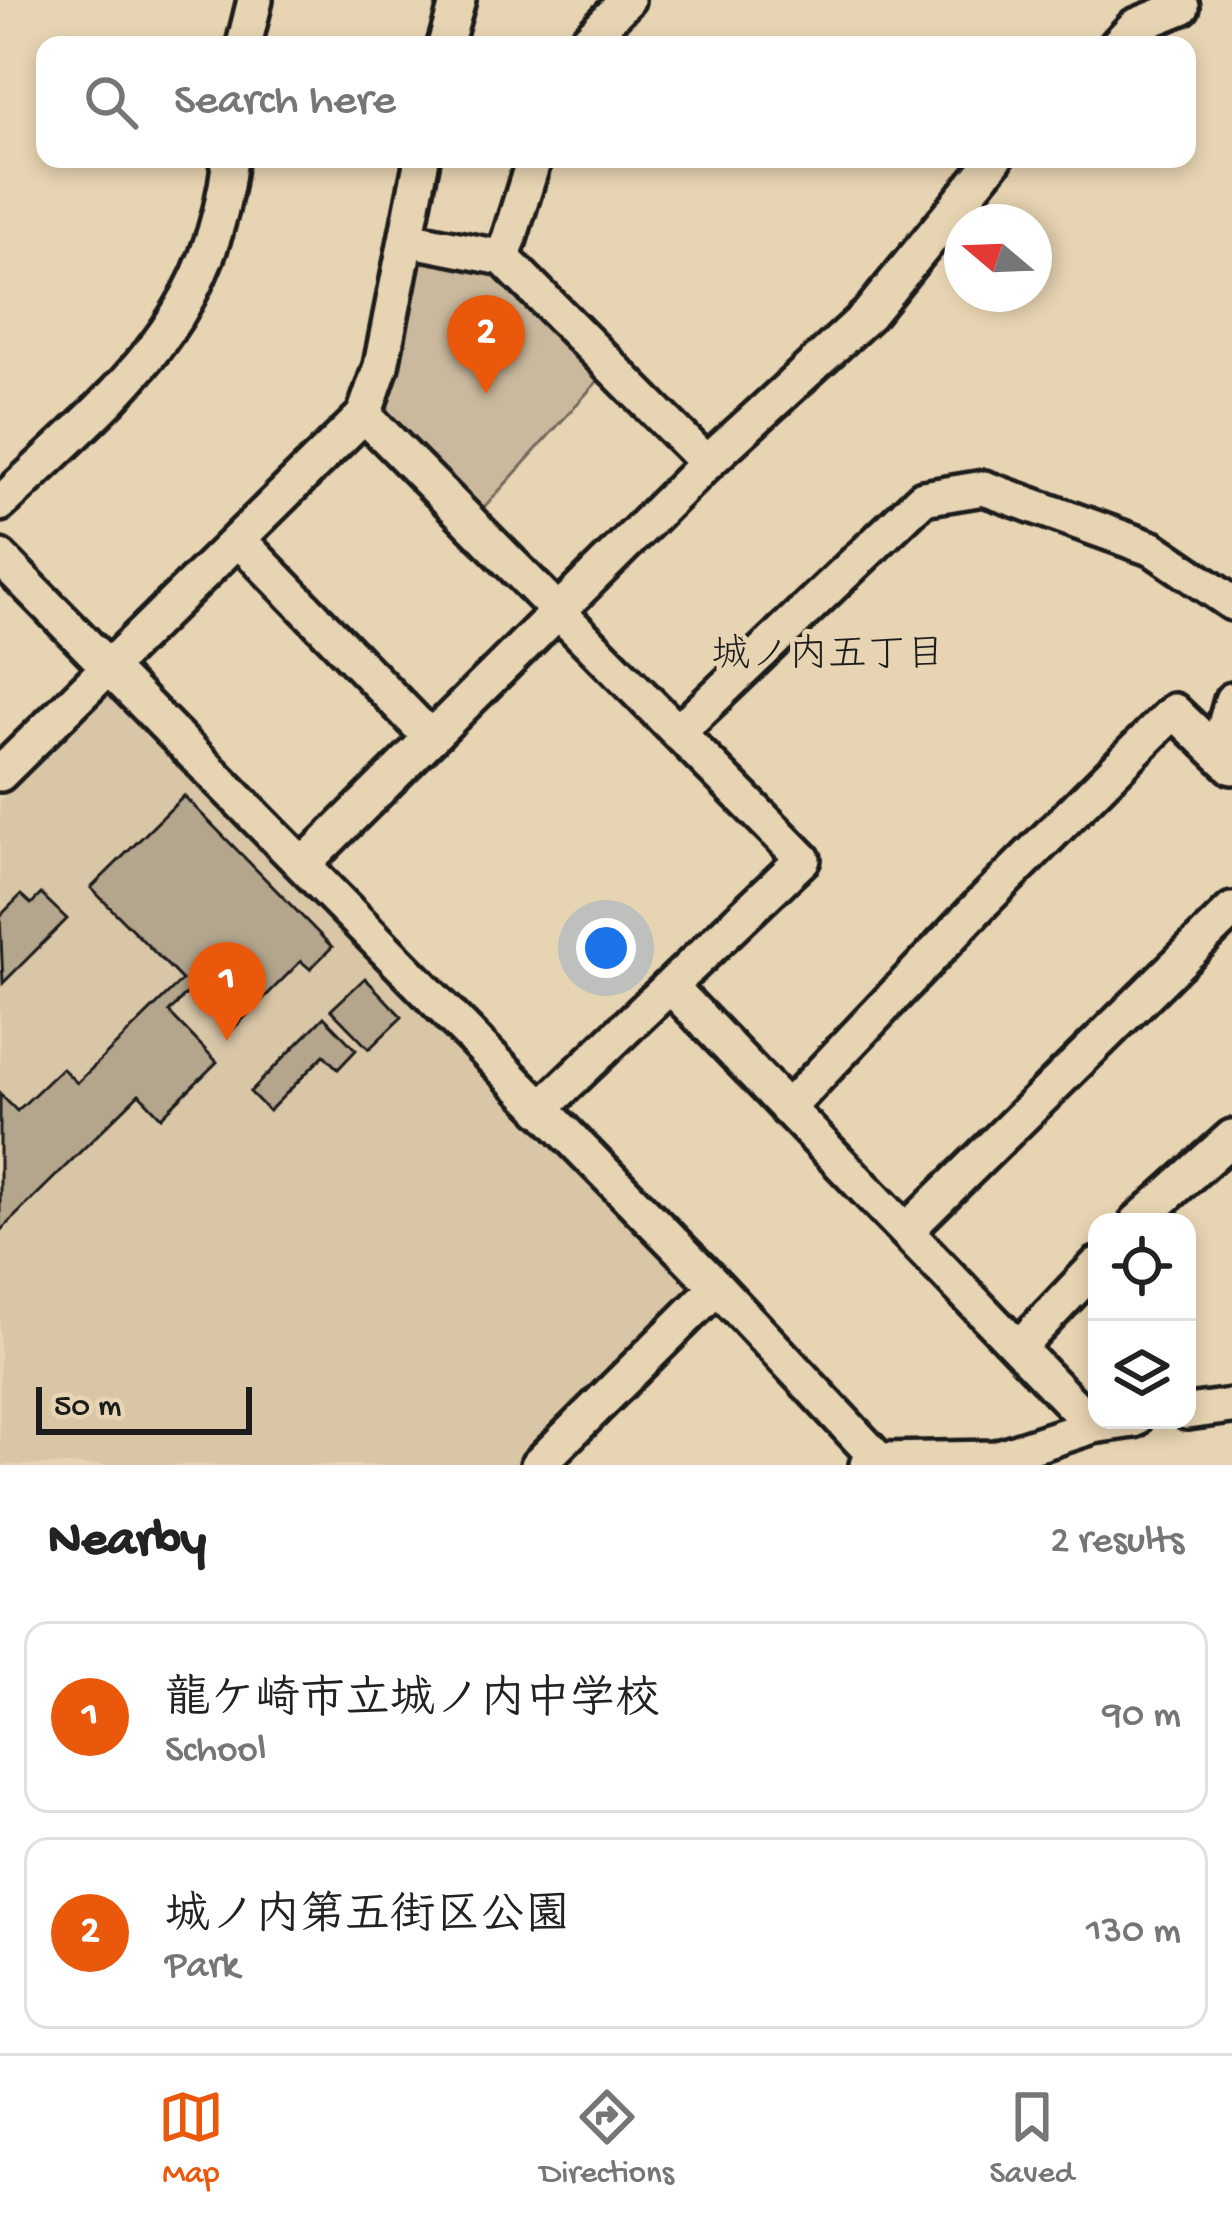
<!DOCTYPE html>
<html lang="en">
<head>
<meta charset="utf-8">
<style>
	body { margin:0; font-family:"Gochi Hand","Klee One",sans-serif; background:#f2f2f2; color:#222 }
	.controls { position:absolute; right:36px; bottom:36px; display:grid; overflow:hidden; border-radius:24px; box-shadow:0 6px 18px #0003 }
	.controls button { width:108px; height:108px; display:grid; place-items:center; padding:0; border:0; border-bottom:3px solid #e0e0e0; background:#fff; color:#222; font:60px sans-serif }
	.compass { position:absolute; left:944px; top:204px; width:108px; height:108px; border-radius:50%; background:#fff; box-shadow:0 6px 18px #0003; rotate:289deg }
	.scale { position:absolute; left:36px; bottom:30px; width:216px; box-sizing:border-box; padding-left:12px; border:6px solid #1c1c1c; border-top:0; font-size:33px; line-height:42px; white-space:nowrap; color:#1c1c1c; -webkit-text-stroke:9px #e7d4b2; paint-order:stroke }
	.you { position:absolute; left:606px; top:948px; width:42px; height:42px; margin:-30px; border:9px solid #fff; border-radius:50%; background:#1a73e8; box-shadow:0 0 0 18px #1a73e833 }
	.badge { display:grid; place-items:center; width:78px; height:78px; border-radius:50%; background:#ea580c; color:#fff; font-size:39px; font-weight:700 }
	.pin { position:absolute; translate:-50% -99px; filter:drop-shadow(0 3px 6px #0008) }
	.pin::after { content:''; position:absolute; top:63px; width:42px; height:36px; background:inherit; clip-path:polygon(0 0,100% 0,50% 100%) }
	.list { margin:0; padding:0; list-style:none }
	h2 { display:flex; justify-content:space-between; align-items:center; height:156px; margin:0; padding:0 48px; font-size:51px }
	h2 small { font-size:39px; font-weight:400; color:#767676 }
	.list li { display:grid; grid-template-columns:78px 1fr auto; gap:36px; align-items:center; box-sizing:border-box; height:192px; margin:0 24px 24px; padding:0 24px; border:3px solid #e0e0e0; border-radius:24px }
	.list b { display:block; font-size:45px; white-space:nowrap }
	.list p { margin:0; font-size:39px; white-space:nowrap; color:#767676 }
	.list em { font-size:39px; font-style:normal; color:#767676 }
	.icon { flex:none; width:66px; height:66px; fill:none; stroke:currentColor; stroke-width:2; stroke-linecap:round; stroke-linejoin:round }
	.map { position:relative; flex:none; width:1232px; height:1465px; overflow:hidden }
	.search { position:absolute; background:#fff; box-shadow:0 6px 18px #0003; left:36px; right:36px; top:36px; height:132px; display:flex; align-items:center; gap:30px; box-sizing:border-box; padding:0 42px; border-radius:24px; color:#767676; font-size:45px }
	.sheet { height:588px; background:#fff }
	nav { display:flex; justify-content:space-around; align-items:center; box-sizing:border-box; height:168px; border-top:3px solid #e0e0e0; background:#fff; font-size:33px; color:#767676 }
	nav a { display:grid; justify-items:center; gap:6px }
	nav .on { color:#ea580c }
	.map>svg:first-child { display:block }
	.built { fill:#d8c6a7 }
	.green { fill:#cab99d; stroke:#736a5c; stroke-width:3 }
	.building { fill:#b4a68d; stroke:#1c1c1c; stroke-width:3 }
	.lines { fill:none; stroke-linecap:round; stroke-linejoin:round }
	.minor-casing { stroke:#1c1c1c; stroke-width:42 }
	.minor { stroke:#e7d4b2; stroke-width:33 }
	.labels { text-anchor:middle; dominant-baseline:central; stroke-width:10; stroke-linejoin:round; paint-order:stroke }
	.neighbourhood-label { font-size:39px; fill:#1c1c1c; stroke:#e7d4b2 }
</style>
</head>
<body>
<div class="map">
<svg width="1232" height="1465" viewBox="0 0 1232 1465">
	<rect width="100%" height="100%" fill="#e7d4b2"/>
	<filter id="ink" filterUnits="userSpaceOnUse"><feTurbulence type="fractalNoise" baseFrequency=".00833" numOctaves="2"/><feDisplacementMap in="SourceGraphic" scale="24" xChannelSelector="R" yChannelSelector="G"/><feConvolveMatrix kernelMatrix="1 2 1 2 8 2 1 2 1" color-interpolation-filters="sRGB"/></filter>
	<g filter="url(#ink)">
		<path class="built" d="M103 698 120 700 690 1282 691 1291 515 1465H0V800Z"/>
		<path class="green" d="M420 262 504 274 603 375 481 511 382 413Z"/>
		<path class="building" d="M184 796 332 947 310 969 301 961 232 1030 191 989 169 1012 217 1062 161 1117 139 1094 0 1231V1094L17 1111 62 1068 77 1083 182 980 91 888Z
			M41 894 67 919 3 983 0 916 21 895 31 904Z
			M365 978 402 1017 369 1049 331 1010Z
			M324 1017 356 1050 338 1069 324 1055 269 1111 250 1092Z"/>
		<g class="lines">
			<defs>
				<path id="minor" d="M244 45 255 0
					M445 45 458 0
					M583 45 627 0
					M1117 45 1135 26 1182 7 1179 0
					M408 239 503 258 707 463
					M503 258 534 159
					M364 415 803 859 541 1109
					M0 504C114 394 210 327 230 159
					M238 539 431 738
					M0 557 717 1287 879 1460
					M679 731 923 498 984 488 1153 549 1232 603
					M1218 750 1232 700
					M0 774 364 415 381 366 422 159
					M303 865 707 463 869 314 995 159
					M670 986 1093 1426
					M787 1109 983 902 1174 711 1232 767
					M1137 1222 1232 1137
					M906 1231 1232 910
					M1019 1347 1097 1265
					M1187 1412 1232 1406
					M538 1465 717 1287
					M867 1465 879 1460 996 1458 1093 1426 1134 1420"/>
			</defs>
			<use href="#minor" class="minor-casing"/>
			<use href="#minor" class="minor"/>
		</g>
	</g>
	<g class="labels">
		<g class="neighbourhood-label">
			<text x="828" y="658">城ノ内五丁目</text>
		</g>
	</g>
</svg>
<div class="controls">
<button><svg class="icon" aria-label="locate" viewBox="0 0 24 24"><circle cx="12" cy="12" r="6"/><path d="M12 2v4M12 18v4M2 12h4M18 12h4"/></svg></button>
<button><svg class="icon" aria-label="layers" viewBox="0 0 24 24"><path d="M12 4l9 5-9 5-9-5zM3 14l9 5 9-5"/></svg></button>
</div>
<svg class="compass" viewBox="-18 -18 36 36"><path d="M0-13l5 13h-10z" fill="#e53935"/><path d="M0 13l5-13h-10z" fill="#767676"/></svg>
<div class="scale">50 m</div>
<div class="you"></div>
<div class="pin badge" style="left:227px;top:1041px">1</div>
<div class="pin badge" style="left:486px;top:394px">2</div>
<div class="search"><svg class="icon" aria-label="search" viewBox="0 0 24 24"><circle cx="10" cy="10" r="6"/><path d="M15 15l6 6"/></svg>Search here</div>
</div>
<section class="sheet">
<h2>Nearby<small>2 results</small></h2>
<ul class="list">
<li><span class="badge">1</span><div><b>龍ケ崎市立城ノ内中学校</b><p>School</p></div><em>90 m</em></li>
<li><span class="badge">2</span><div><b>城ノ内第五街区公園</b><p>Park</p></div><em>130 m</em></li>
</ul>
</section>
<nav>
<a class="on"><svg class="icon" aria-label="map" viewBox="0 0 24 24"><path d="M3 6l6-2 6 2 6-2v14l-6 2-6-2-6 2zM9 4v14M15 6v14"/></svg>Map</a>
<a><svg class="icon" aria-label="directions" viewBox="0 0 24 24"><path d="M12 3l9 9-9 9-9-9zM9 14v-3h6M13 9l2 2-2 2"/></svg>Directions</a>
<a><svg class="icon" aria-label="saved" viewBox="0 0 24 24"><path d="M7 4h10v16l-5-4-5 4z"/></svg>Saved</a>
</nav>
</body>
</html>
